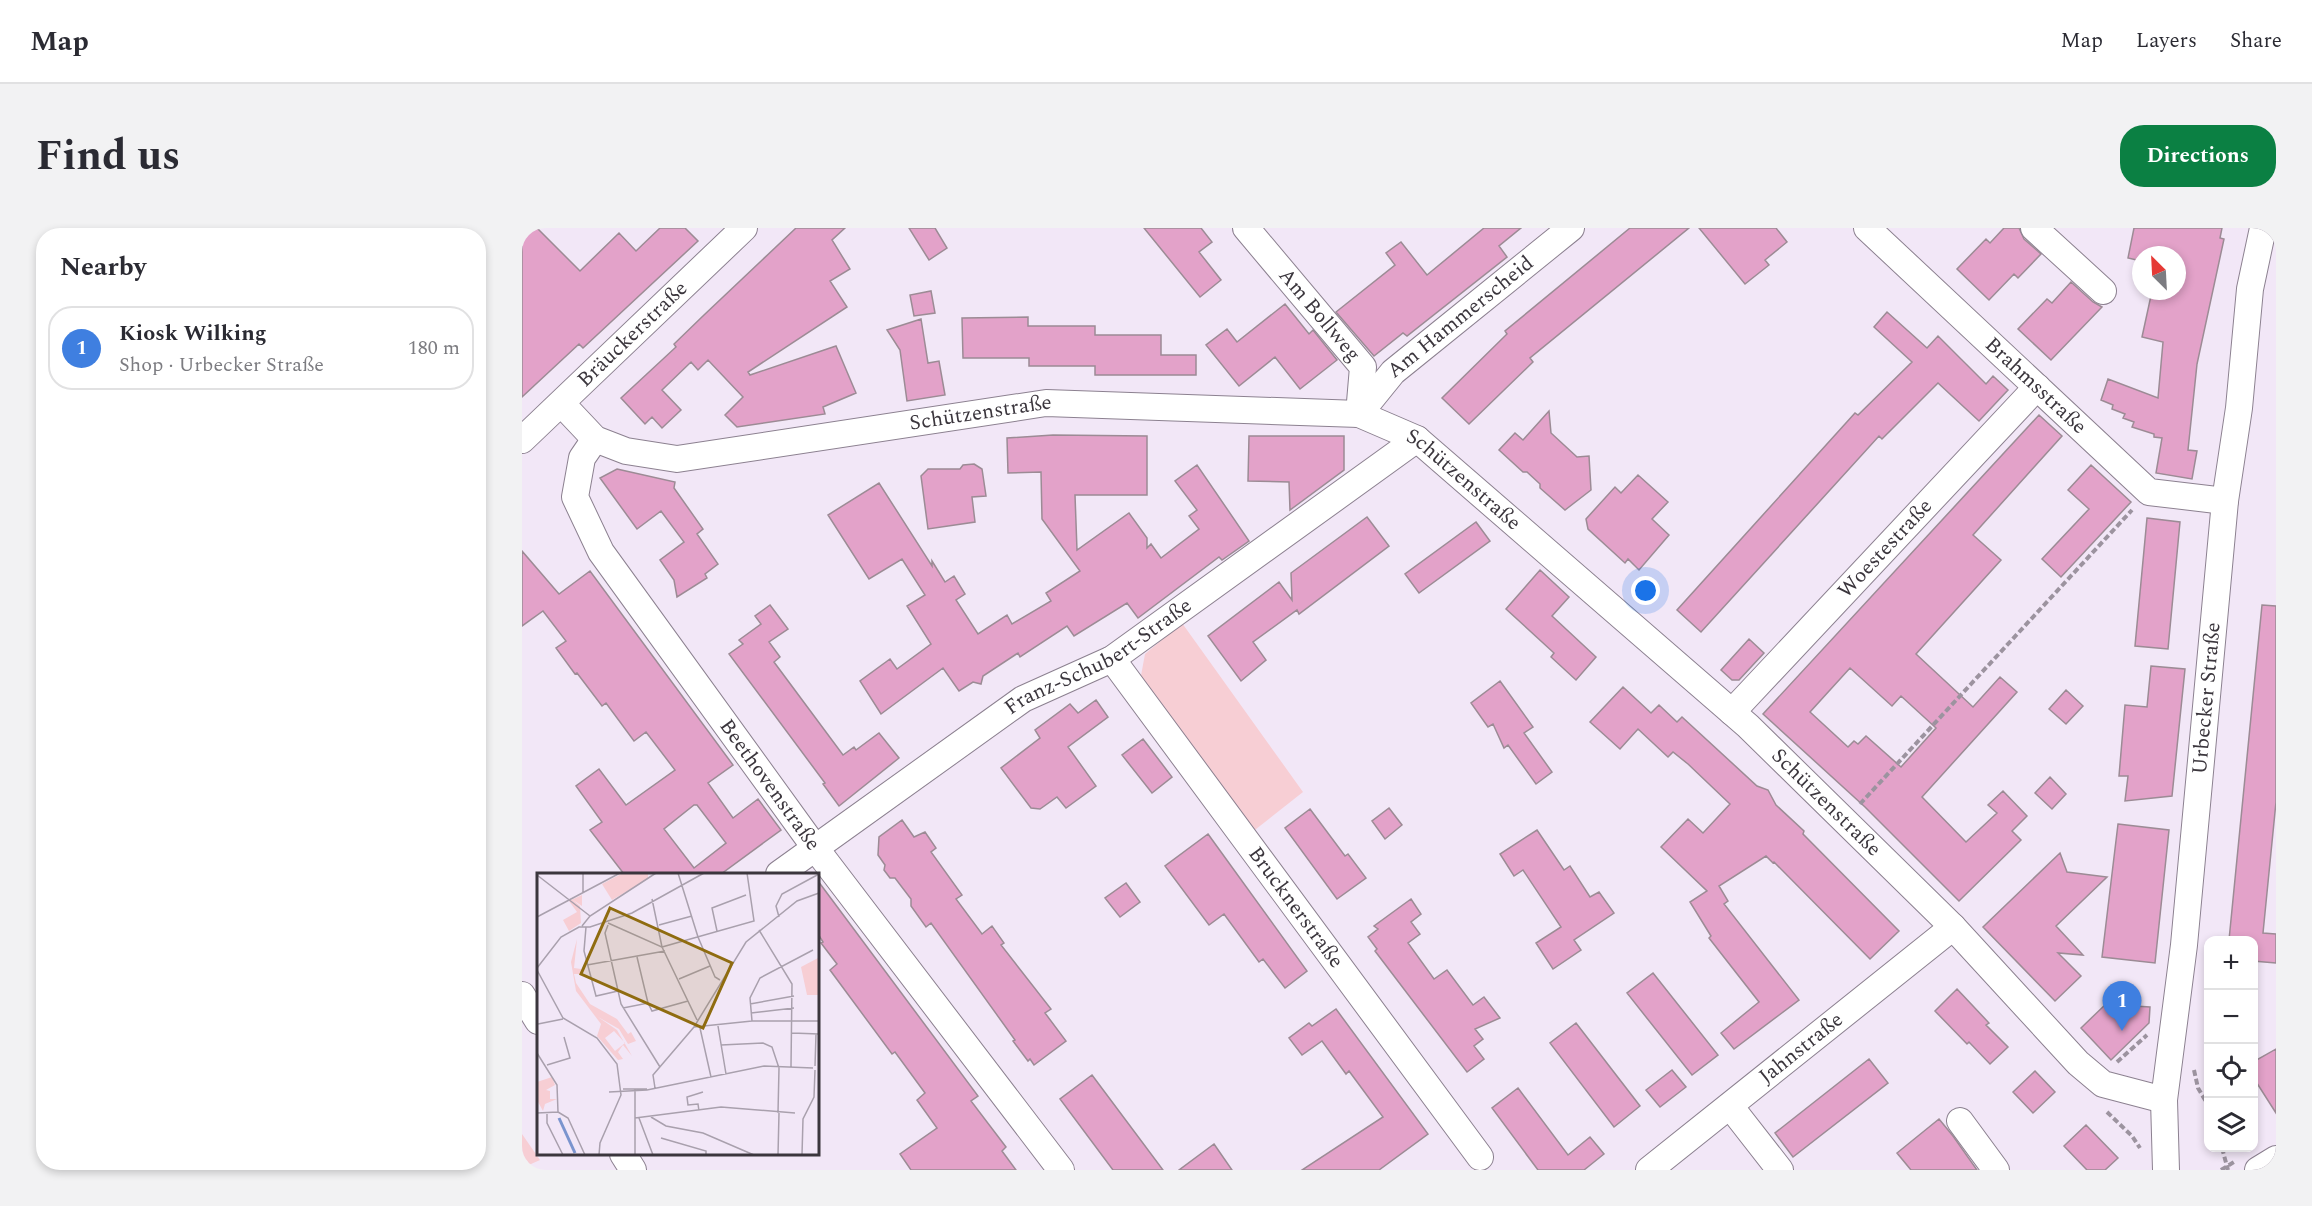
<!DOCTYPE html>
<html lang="en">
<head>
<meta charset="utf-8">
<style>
	body { margin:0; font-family:Spectral,serif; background:#f2f2f3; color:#2b2b33 }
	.controls { position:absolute; right:18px; bottom:18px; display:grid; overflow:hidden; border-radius:12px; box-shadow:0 3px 9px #0003 }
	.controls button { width:54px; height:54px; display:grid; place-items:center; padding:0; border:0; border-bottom:2px solid #e1e1e2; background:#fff; color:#2b2b33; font:30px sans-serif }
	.compass { position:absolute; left:1610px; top:18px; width:54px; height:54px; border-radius:50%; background:#fff; box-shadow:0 3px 9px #0003; rotate:336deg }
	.you { position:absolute; left:1124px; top:363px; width:21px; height:21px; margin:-15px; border:4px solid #fff; border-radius:50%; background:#1a73e8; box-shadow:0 0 0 9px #1a73e833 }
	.badge { display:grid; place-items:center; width:39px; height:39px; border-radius:50%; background:#0b8043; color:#fff; font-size:20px; font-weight:700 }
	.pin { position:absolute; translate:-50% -50px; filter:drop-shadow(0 2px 3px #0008) }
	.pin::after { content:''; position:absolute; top:32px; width:21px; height:18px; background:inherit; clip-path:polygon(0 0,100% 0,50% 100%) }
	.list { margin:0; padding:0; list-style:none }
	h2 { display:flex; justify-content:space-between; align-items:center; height:78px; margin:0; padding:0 24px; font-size:26px }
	h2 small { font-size:20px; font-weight:400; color:#7c7c81 }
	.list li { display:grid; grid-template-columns:39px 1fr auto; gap:18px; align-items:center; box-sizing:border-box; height:84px; margin:0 12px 12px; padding:0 12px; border:2px solid #e1e1e2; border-radius:24px }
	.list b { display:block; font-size:22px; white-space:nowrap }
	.list p { margin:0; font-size:20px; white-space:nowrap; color:#7c7c81 }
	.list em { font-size:20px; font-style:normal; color:#7c7c81 }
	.icon { flex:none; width:33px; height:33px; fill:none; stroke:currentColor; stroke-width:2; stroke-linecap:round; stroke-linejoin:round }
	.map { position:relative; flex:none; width:1754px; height:942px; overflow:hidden; border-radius:24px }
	header { display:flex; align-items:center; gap:36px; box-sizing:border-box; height:84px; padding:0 30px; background:#fff; border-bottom:2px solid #e1e1e2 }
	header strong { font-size:28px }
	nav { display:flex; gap:33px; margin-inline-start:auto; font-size:21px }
	.intro { display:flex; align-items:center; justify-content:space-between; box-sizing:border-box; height:144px; padding:0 36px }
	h1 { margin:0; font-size:42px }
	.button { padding:15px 27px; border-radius:24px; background:#0b8043; color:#fff; font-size:21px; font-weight:700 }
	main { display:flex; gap:36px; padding:0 36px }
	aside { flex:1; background:#fff; border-radius:24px; box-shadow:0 3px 9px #0003 }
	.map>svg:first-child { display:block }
	.green { fill:#f7ced4 }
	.building { fill:#e3a2c9; stroke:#9c8b95; stroke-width:1.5; fill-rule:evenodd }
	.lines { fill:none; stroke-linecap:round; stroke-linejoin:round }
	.minor-casing { stroke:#8c8190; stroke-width:28 }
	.path { stroke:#9c939f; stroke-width:4; stroke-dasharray:6 3; stroke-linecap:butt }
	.minor { stroke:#fff; stroke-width:26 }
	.labels { text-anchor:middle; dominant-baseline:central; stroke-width:4.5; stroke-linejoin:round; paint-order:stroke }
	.street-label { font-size:21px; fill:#3b363d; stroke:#f2e7f7 }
	.inset-river { fill:none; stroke:#7a94ce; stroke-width:3 }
	.inset-road { fill:none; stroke:#a9a0ad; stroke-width:1.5 }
	.view { fill:#8f6c10; fill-opacity:0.15; stroke:#8f6c10; stroke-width:3 }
	.inset-edge { fill:none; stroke:#3b363d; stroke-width:3 }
</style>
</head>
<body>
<header>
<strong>Map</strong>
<nav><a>Map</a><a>Layers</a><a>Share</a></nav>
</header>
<div class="intro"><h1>Find us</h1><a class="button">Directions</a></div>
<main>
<aside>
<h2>Nearby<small></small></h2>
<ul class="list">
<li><span class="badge" style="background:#3f7fe0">1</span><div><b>Kiosk Wilking</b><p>Shop · Urbecker Straße</p></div><em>180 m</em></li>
</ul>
</aside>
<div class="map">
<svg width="1754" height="942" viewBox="0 0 1754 942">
	<rect width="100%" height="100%" fill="#f2e7f7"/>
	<path class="green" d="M660 395 781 564 729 605 618 453 623 426Z
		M0 906 18 932 0 940Z"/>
	<path class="building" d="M0 0H15L58 43 97 5 114 23 138 0H163L176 13 61 120 57 116 0 169Z
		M274 0H323L310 12 328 41 308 53 325 79 226 144 228 147 314 118 334 165 301 179 303 186 215 199 203 187 221 169 186 132 176 142 169 134 140 162 159 182 140 200 130 189 123 196 99 170 154 119 152 116 182 87Z
		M387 0H413L425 20 407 32Z
		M622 0H679L690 14 677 24 699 52 678 69Z
		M962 0H999L977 18 985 29 885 108 881 105 852 128 814 84 873 37 864 25 879 14 905 47Z
		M1108 0H1167L1008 130 1011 134 947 196 920 170 985 106 983 103Z
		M1177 0H1254L1265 14 1243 32 1247 37 1223 56Z
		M1482 0H1497L1502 11 1519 26 1496 50 1492 46 1467 72 1435 41 1464 11 1468 15Z
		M1612 0H1700L1698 10 1702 11 1675 136 1666 222 1675 223 1670 251 1634 245 1640 210 1632 209V206L1610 199 1612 194 1601 190 1603 186 1590 181 1591 177 1579 172 1586 151 1636 170 1641 114 1620 109 1630 63H1655V27H1619V33L1606 30Z
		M1549 54 1571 74 1580 79 1529 132 1496 101 1525 71 1530 75Z
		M409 63 413 85 392 88 388 67Z
		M763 76 787 106 791 102 815 132 778 161 753 129 717 158 684 117 705 101 715 114Z
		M1365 84 1405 120 1416 108 1464 156 1471 148 1486 162 1457 193 1416 155 1360 211 1357 208 1179 404 1155 382 1333 185 1336 187 1390 134 1352 99Z
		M506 89V98H573V107H639V127H674V147H573V138H507V130H441L440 90Z
		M399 91 406 135 417 133 423 167 385 173 378 122 365 102Z
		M1027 183 1029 205 1055 229 1067 228 1069 262 1043 282 1018 260V256L1005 244H1001L977 222 993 205 1001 212Z
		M1517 187 1540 208 1451 307 1479 332 1394 426 1451 479 1478 449 1495 464 1400 569 1444 614 1475 585 1466 577 1481 563 1505 588 1490 603 1499 612 1437 673 1343 579 1241 486ZM1328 440 1370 478 1379 468 1414 500 1379 539 1344 508 1336 516 1332 513 1326 519 1288 484Z
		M531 207 625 208V267H553L555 322 607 285 625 310V320L629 316 639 330 677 301 667 288 675 282 653 253 675 237 727 313 700 332 697 329 616 390 605 375 552 408 545 398 498 429 496 425 461 448 459 456 451 454 437 463 421 440 359 486 338 453 368 431 375 441 409 416 385 378 403 367 380 331 347 351 306 287 357 255 410 338V333L423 354 432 348 443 366 434 372 456 406 485 387 490 396 529 373 524 365 558 343 520 291 519 244 486 245 485 210Z
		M727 208H822V242L768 282 767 254 726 253Z
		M452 236 460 241 464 268 450 269 453 294 406 301 399 248 406 241H438L441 237Z
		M1569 237 1609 274 1539 349 1520 331 1567 281 1546 262Z
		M95 241 153 254 152 260 181 301 175 306 196 336 183 346 185 350 155 369 152 352 138 332 162 314 139 283 115 301 78 250Z
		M1116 247 1146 274 1130 291 1147 307 1117 342 1106 331 1103 335 1066 301 1064 291 1093 259 1099 265Z
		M845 289 867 318 777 386 775 382 731 414 744 432 719 453 686 408 757 354 770 372 769 345Z
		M1625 290 1658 294 1646 421 1613 418Z
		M954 294 968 313 897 365 883 346Z
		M0 323 37 366 68 343 211 537 186 555 211 590 236 571 259 602 199 646H102L68 602 80 594 54 558 77 541 104 577 153 542 124 504 112 513 84 475 80 478 55 445 53 446 34 420 44 413 21 383 0 398ZM172 577H175L204 615 172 640 142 601Z
		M1018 342 1047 369 1030 388 1074 429 1054 452 1029 429 1032 425 984 381Z
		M248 377 266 401 247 414 258 429 252 434 321 527 332 519 334 522 357 505 377 530 317 578 301 556 303 555 207 426 221 416 217 412 239 396 233 388Z
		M1740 377 1754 378V574L1741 705 1754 706V735L1731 733V712H1707Z
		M1227 411 1242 425 1217 452H1210L1199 442Z
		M1629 438 1663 441 1650 568 1603 573 1606 548H1597L1603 477 1625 479Z
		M978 453 1011 499 1002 505 1030 544 1014 556 986 517 982 520 971 496 966 499 949 475Z
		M1101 459 1129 485 1137 477 1155 494 1160 489 1235 558 1246 562 1254 577 1282 603 1281 606 1377 703 1348 731 1252 634 1251 635 1244 628 1197 658 1206 673 1202 676 1277 772 1212 821 1199 805 1237 774 1187 710 1189 708 1168 674 1185 663 1139 619 1166 591 1181 605 1208 576 1166 536 1151 524 1146 529 1116 501 1098 521 1068 494Z
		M1544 462 1561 478 1544 496 1527 481Z
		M574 472 586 489 546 519 574 558 544 580 535 569 518 581 509 580 479 540 518 510 513 502 548 476 556 485Z
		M621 511 650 549 630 565 600 527Z
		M1528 549 1544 566 1530 581 1513 565Z
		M867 580 880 597 863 611 850 593Z
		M788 581 823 628 826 626 844 650 815 671 763 600Z
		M380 592 392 609 403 604 414 620 409 624 440 667 434 671 460 706 470 698 482 715 479 717 529 781 523 785 544 813 512 837 508 831 506 833 491 813 493 812 409 695 404 699 389 678V671L373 650H368L362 642 363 637 356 627 357 609Z
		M1596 596 1647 602 1633 735 1580 729Z
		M1015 602 1042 642 1048 638 1068 669 1077 664 1092 685 1052 712 1059 722 1031 741 1014 715 1039 699 1001 642 992 648 978 626Z
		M686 606 785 743 763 760 741 731 737 734 702 686 687 697 643 638Z
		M1538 625 1545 644 1585 649 1534 698 1561 727 1536 725 1559 748 1533 773 1461 699Z
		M296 653 456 868 449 873 484 919 480 923 494 942H389L378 926 415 900 395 872 403 865 373 824 370 826 308 742 315 736 299 715 301 714 296 706Z
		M604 655 618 674 598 689 583 670Z
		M889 671 899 686 889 694 898 706 886 715 912 751 925 742 951 777 962 769 978 790 953 801 961 811 952 818 962 831 945 844 853 723 855 721 846 709 856 701 852 698Z
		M1131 745 1196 827 1170 847 1105 765Z
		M1435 761 1467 795 1464 797 1486 819 1468 836 1447 814 1445 816 1413 783Z
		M1586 774 1600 790 1612 778 1628 779 1627 795 1589 832 1559 800Z
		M814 781 906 906 857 942H780L861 889 827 843 824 846 800 813 780 827 767 810 787 795 790 798Z
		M1054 795 1118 878 1092 899 1028 815Z
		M1754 821V885L1731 849V834Z
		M1347 831 1366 855 1271 929 1253 905Z
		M1150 842 1164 859 1138 879 1124 862Z
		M1513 843 1533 864 1511 885 1491 864Z
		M570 847 641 942H591L538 871Z
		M996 860 1046 927 1068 909 1082 926 1062 942H1016L970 880Z
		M1417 891 1431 908 1455 942H1389L1375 925Z
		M1564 897 1596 930 1583 942H1565L1542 918Z
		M692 916 710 942H657Z"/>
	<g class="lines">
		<defs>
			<g id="minor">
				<path id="s1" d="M724 0 841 139 837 186"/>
				<path id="s2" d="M1345 0 1627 264 1703 273"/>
				<path d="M1512 0 1581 63"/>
				<path id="s3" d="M40 176 73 211 104 223 155 231 524 175 837 186 895 211 1226 498 1431 699 1556 835 1581 856 1642 872"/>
				<path id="s4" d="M837 186 871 144 1049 0"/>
				<path id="s5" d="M73 211 60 230 53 269 79 324 294 621 539 942"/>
				<path id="s6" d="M0 212 222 0"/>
				<path id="s7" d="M590 431 958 929"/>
				<path id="s8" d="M1210 484 1515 159"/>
				<path id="s9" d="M257 646 501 471 590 431 895 211"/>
				<path d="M0 767 16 793"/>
				<path d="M1208 878 1258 942"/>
				<path d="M1438 893 1474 942"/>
				<path d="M101 926 111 942"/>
				<path id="s10" d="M1127 942 1431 699"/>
				<path id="s11" d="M1644 942 1642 872 1662 717 1703 273 1717 180 1728 61 1741 0"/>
				<path d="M1736 942 1754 931"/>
			</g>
		</defs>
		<use href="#minor" class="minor-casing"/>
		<path class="path" d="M1338 576 1610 282
			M1595 834 1625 807
			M1672 842 1676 860 1686 877
			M1585 884 1610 908 1618 920
			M1700 920 1706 942
			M1699 942 1712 934"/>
		<use href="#minor" class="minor"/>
	</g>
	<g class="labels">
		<g class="street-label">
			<text stroke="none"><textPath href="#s1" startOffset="114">Am Bollweg</textPath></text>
			<text stroke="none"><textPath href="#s4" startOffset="141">Am Hammerscheid</textPath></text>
			<text stroke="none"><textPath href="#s6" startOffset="153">Bräuckerstraße</textPath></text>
			<text stroke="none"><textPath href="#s2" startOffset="231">Brahmsstraße</textPath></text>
			<text stroke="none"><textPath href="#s3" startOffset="440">Schützenstraße</textPath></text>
			<text stroke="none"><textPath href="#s3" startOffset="944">Schützenstraße</textPath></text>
			<text stroke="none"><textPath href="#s8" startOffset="224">Woestestraße</textPath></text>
			<text stroke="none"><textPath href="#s9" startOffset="387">Franz-Schubert-Straße</textPath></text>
			<text stroke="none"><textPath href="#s11" startOffset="474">Urbecker Straße</textPath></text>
			<text stroke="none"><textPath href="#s5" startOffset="411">Beethovenstraße</textPath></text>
			<text stroke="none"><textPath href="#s3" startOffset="1430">Schützenstraße</textPath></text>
			<text stroke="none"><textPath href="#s7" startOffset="309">Brucknerstraße</textPath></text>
			<text stroke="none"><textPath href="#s10" startOffset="195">Jahnstraße</textPath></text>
		</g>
	</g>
	<g transform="translate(15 645)">
		<rect width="282" height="282" fill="#f2e7f7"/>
		<path d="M86 0H111V6L75 27 65 11ZM45 22V33L36 27 43 33 44 50 32 58 26 47 40 39 32 28ZM40 66 37 95 44 96 45 101H37L39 110 53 131 80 146 91 161 94 159 99 168 91 171 82 156 61 144 80 157 95 183 86 172 81 179 86 186 81 187 60 163 64 151 39 118 34 89ZM77 158 88 170 78 178 68 165ZM281 85 282 122H270L264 94ZM15 204 18 212 9 217 13 218V226H20L8 231 6 238 0 227V209Z" fill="#f7ced4" fill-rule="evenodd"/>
		<path class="inset-river" d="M22 245 38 280"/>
		<path class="inset-road" d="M46 0V19M141 0 161 64 178 104 183 107M0 2 53 43M115 26 125 74 217 48 210 0M0 44 83 0M242 44 239 33 245 21 282 1M71 50 125 74 160 147M71 52 68 60 84 131 123 194M122 52 155 43M45 53 53 43 119 0M49 54 47 78 59 123 81 118M222 57 255 111 254 194M180 58 175 35 209 22M100 84 111 130M50 92 128 78M0 95 24 64 42 54H53L95 40 167 0M0 97 26 145 60 165 80 191 84 222 63 270 62 282M142 106 173 93M213 131 257 123M86 135 111 130 115 138 151 128M0 139V173M214 140 257 135M215 148 213 125 223 105 276 77M1 151 26 146M181 153 189 201M157 154 215 148H282M163 155 174 204M255 160 282 161M184 172 226 170 235 174 242 195 241 240M0 180 20 212 21 239M10 192 33 185 27 164M278 193 279 161M118 215 116 202 157 154 209 69 260 28 282 20M86 216H110M72 219 110 217 227 193 276 195M162 238 161 231 151 232 150 224 166 219M21 239 31 245 48 282M0 240 21 239M10 241V250L26 282M114 244 129 253 166 260 217 282M98 245 184 234 258 240M102 245 116 282M124 265 169 278V282M98 282V216M241 282 242 240M265 282 266 246 277 224 278 197"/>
		<path class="view" d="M73 35 195 90 166 155 44 101Z"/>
		<rect width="282" height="282" class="inset-edge"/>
	</g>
</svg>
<div class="controls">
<button>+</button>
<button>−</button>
<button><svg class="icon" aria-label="locate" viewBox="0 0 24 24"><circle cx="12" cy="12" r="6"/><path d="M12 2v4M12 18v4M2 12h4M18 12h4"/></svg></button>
<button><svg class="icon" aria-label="layers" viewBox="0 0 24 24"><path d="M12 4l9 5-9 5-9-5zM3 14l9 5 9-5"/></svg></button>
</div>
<svg class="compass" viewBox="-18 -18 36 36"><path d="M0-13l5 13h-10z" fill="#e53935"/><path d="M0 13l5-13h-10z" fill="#7c7c81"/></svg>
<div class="you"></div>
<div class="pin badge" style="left:1600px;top:803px;background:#3f7fe0">1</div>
</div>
</main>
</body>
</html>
